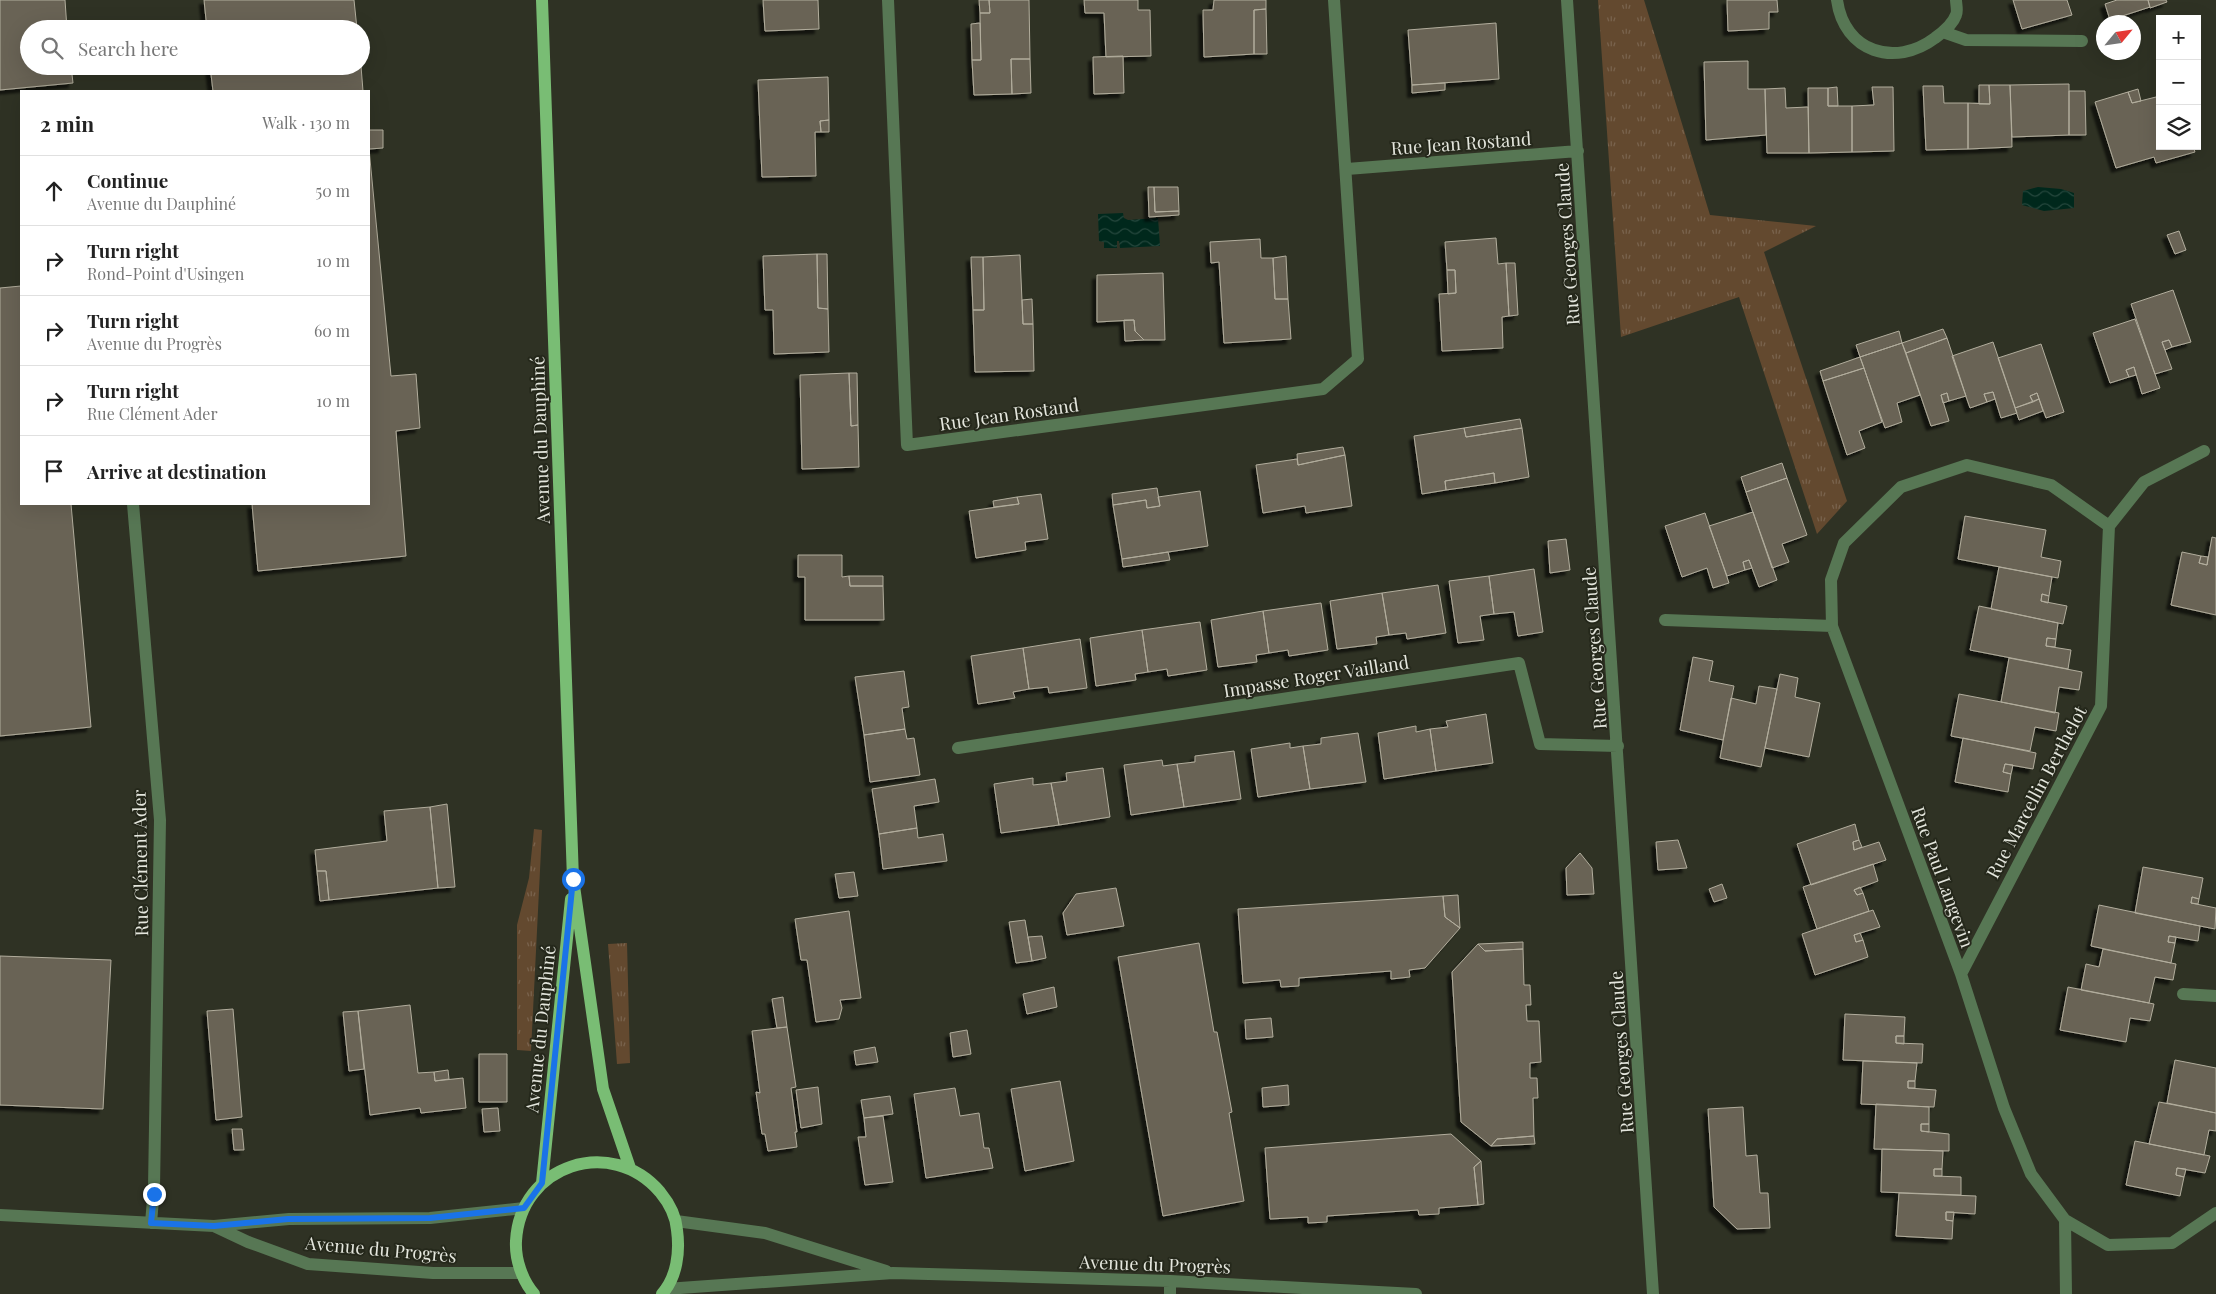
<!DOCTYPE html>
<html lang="en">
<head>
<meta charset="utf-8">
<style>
	body { margin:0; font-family:"Playfair Display",serif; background:#f2f2f2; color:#222 }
	.controls { position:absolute; right:15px; top:15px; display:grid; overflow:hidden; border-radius:0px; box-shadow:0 5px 20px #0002 }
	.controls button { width:45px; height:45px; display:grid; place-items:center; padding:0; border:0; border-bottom:1px solid #e0e0e0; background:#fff; color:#222; font:25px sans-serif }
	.compass { position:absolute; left:2096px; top:15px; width:45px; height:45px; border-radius:50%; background:#fff; box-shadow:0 5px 20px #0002; rotate:61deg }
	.stop { position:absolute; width:15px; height:15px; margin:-11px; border:4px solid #1a73e8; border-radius:50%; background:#fff }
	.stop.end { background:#1a73e8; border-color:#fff; box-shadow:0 1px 5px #0008 }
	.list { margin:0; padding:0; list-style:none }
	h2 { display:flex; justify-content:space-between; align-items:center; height:65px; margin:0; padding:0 20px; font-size:21px }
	h2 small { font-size:16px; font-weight:400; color:#767676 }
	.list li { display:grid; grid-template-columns:32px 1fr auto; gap:15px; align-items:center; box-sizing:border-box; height:70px; padding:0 20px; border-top:1px solid #e0e0e0 }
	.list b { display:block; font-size:19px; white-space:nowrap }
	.list p { margin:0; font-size:16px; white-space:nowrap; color:#767676 }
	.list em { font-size:16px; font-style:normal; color:#767676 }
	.icon { flex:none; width:28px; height:28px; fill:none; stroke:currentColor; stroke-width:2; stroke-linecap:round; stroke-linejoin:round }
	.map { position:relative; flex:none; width:2216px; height:1294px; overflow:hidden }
	.search { position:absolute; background:#fff; box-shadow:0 5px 20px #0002; left:20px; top:20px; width:350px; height:55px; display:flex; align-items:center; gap:12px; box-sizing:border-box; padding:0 18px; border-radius:28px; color:#767676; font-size:19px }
	.panel { position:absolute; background:#fff; box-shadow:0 5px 20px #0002; left:20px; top:90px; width:350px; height:415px; border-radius:0px }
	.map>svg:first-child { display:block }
	.grass { fill:url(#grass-tufts) }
	.water { fill:url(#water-waves) }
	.building { fill:#696455; stroke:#b2ad9d; filter:url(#shadow) }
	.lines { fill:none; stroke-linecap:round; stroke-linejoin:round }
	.minor { stroke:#577754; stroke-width:12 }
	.major { stroke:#79bd74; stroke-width:12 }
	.route { stroke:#1a73e8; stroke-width:6 }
	.labels { text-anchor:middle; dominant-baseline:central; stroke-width:4; stroke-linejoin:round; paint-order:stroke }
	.street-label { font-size:18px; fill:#e4e6dd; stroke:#25281b }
</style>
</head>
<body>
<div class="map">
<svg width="2216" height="1294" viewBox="0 0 2216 1294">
	<defs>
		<pattern id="grass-tufts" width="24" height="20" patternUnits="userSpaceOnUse" patternTransform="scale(1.25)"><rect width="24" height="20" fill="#63492f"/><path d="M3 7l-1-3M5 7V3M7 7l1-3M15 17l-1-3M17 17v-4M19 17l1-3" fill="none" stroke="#79634d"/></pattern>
		<pattern id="water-waves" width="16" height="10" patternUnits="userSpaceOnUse" patternTransform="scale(1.25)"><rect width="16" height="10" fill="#00281c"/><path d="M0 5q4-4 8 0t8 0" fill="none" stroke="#25473d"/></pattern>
		<filter id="shadow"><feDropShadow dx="-4.5" dy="4.5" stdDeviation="1" flood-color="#0009"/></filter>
	</defs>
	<rect width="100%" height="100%" fill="#2f3224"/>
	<path class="grass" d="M1598 0H1644L1710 215 1816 226 1764 252 1847 501 1817 534 1739 297 1621 337Z
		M534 829 542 830 531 1051 517 1050V925L529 878Z
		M627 943 630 1063 617 1064 608 944Z"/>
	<path class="water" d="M2038 187 2061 189 2074 193V208L2044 211 2022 205 2023 191Z
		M1123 213 1124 218 1128 220 1158 218 1160 246 1120 248 1119 241H1117V248H1104V242L1099 241 1098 214Z"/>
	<path class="building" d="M0 0H65L67 29H29V66H71L73 83 0 90Z
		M204 0H354L357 29H207Z
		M763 0H818L819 29 765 31Z
		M979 0H989L990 13H980Z
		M989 0H1029L1030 59H1011L1012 94 974 95 972 60H981L980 13H990Z
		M1084 0H1138V10H1150L1151 56 1106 57 1104 13H1085Z
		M1214 0H1266V9L1254 10V54L1204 57 1203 10H1213Z
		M1727 0H1777L1778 12H1769V29L1728 31Z
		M2013 0H2067L2072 15 2022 29Z
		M2117 0H2148L2150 7 2110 20 2105 4Z
		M2148 0H2166L2167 2 2150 8Z
		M1266 9 1267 54H1254V10Z
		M980 23 981 60H972L971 24Z
		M1496 23 1499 79 1412 85 1408 30Z
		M1123 56 1124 93 1094 94 1093 57Z
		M1011 59H1030L1031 93 1012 94Z
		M1748 61V89H1765L1766 135 1706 140 1704 62Z
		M210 66H361L363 91H213Z
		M828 77 829 120 820 121 821 132H815L816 176 762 177 758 80Z
		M1445 83V90L1412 93V85Z
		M2069 84V135L2012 137 2010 85Z
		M1979 85H1989L1990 104H1979Z
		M1989 85H2010L2012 147 1968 149V103L1990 104Z
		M1923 86H1943L1944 103H1968V149L1926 150Z
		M1837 87 1838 106H1828V88Z
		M1872 87H1893L1894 151 1852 152V106L1874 105Z
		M1785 88 1786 108 1808 107 1809 153H1767L1765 89Z
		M1808 88H1828V106H1852V152L1809 153Z
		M2138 89 2141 101 2132 103 2128 92Z
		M2069 91H2085L2086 135H2069Z
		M2128 92 2132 103 2160 96V146H2193L2195 152 2156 163 2154 157 2116 168 2095 102Z
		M829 120V132H821L820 121Z
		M369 130H383V148L369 149 391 376 416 374 420 428 396 431 406 556 258 571 252 504H369Z
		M1148 187H1154L1155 212 1179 211V215L1149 217Z
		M1154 187H1178L1179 211 1155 212Z
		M2179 231 2186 250 2175 254 2167 235Z
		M1496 238 1498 264 1506 263 1509 316 1502 317 1503 348 1442 351 1439 294 1456 293 1455 270H1447L1445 242Z
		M1260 239 1261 258H1273L1275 299H1288L1291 339 1224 343 1219 262 1211 263 1210 242Z
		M817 254 818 308 828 309 829 352 774 354 773 310H765L763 256Z
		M817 254H827L828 309 818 308Z
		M1020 255 1023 324H1033L1034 371 975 372 973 310H984L983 257Z
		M1286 256 1288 299H1275L1273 258Z
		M971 257H983L984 310H973Z
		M1506 263H1515L1518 315 1509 316Z
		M1447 270H1455L1456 293 1448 294Z
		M1163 273 1165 340H1144L1135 331 1134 320 1097 322V275Z
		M21 286V504H71L91 727 0 736V288Z
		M2173 290 2191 342 2172 347 2169 340 2162 342 2172 369 2155 374 2131 304Z
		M1032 299 1033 324H1023L1022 300Z
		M2135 319 2160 388 2142 394 2134 367 2126 370 2129 377 2110 383 2093 333Z
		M1124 320H1134L1135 331 1144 340 1125 341Z
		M1943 329 1947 338 1906 353 1902 343Z
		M1899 331 1902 343 1860 357 1856 345Z
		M1947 338 1966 396 1949 401 1947 393 1941 395 1949 421 1931 426 1906 353Z
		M2169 340 2172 347 2165 350 2162 342Z
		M1993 342 2017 413 2001 418 1993 392 1984 394 1987 402 1970 408 1952 356Z
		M1902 343 1920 395 1897 403 1902 422 1885 428 1860 357Z
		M2041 344 2064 412 2046 418 2037 393 2030 396 2033 402 2015 408 1998 358Z
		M1860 357 1864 368 1823 381 1820 371Z
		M2134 367 2136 375 2129 377 2126 370Z
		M1864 368 1882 422 1859 431 1865 448 1847 455 1823 381Z
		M849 373 851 426 858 425 859 467 802 469 800 375Z
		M849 373H857L858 425 851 426Z
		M1993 392 1995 399 1987 402 1984 394Z
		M1947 393 1949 401 1943 403 1941 395Z
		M2037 393 2039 399 2033 402 2030 396Z
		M2039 399 2043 411 2019 420 2015 408Z
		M1520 419 1522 428 1466 437 1464 428Z
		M1464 428 1466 437 1522 428 1529 477 1495 483 1494 473 1445 481 1446 490 1422 494 1414 436Z
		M1343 447 1345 455 1298 465 1297 454Z
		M1345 455 1352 506 1306 513 1305 506 1263 513 1256 465 1297 459 1298 465Z
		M1782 463 1787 478 1746 492 1741 477Z
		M1494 473 1495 483 1446 490 1445 481Z
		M1787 478 1807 535 1782 544 1789 562 1772 568 1746 492Z
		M1157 488 1160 506 1147 508 1146 500 1113 505 1112 494Z
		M1200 491 1208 546 1122 559 1113 505 1146 500 1147 508 1160 506 1158 497Z
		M1041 494 1048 539 1025 542 1026 550 976 558 969 511 1019 504 1017 497Z
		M1017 497 1019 504 994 507 993 501Z
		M1753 512 1777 580 1759 587 1749 560 1743 562 1745 570 1727 576 1709 526Z
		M1705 513 1729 583 1713 588 1707 568 1682 577 1665 526Z
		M1965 516 2046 530 2041 557 2061 561 2058 578 1958 559Z
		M2212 537 2216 538V615L2171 605 2182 552 2201 556 2199 563 2207 565Z
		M1566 539 1570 570 1550 573 1548 541Z
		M1168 552 1170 560 1123 567 1122 559Z
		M798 555H842V577L849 576 850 586H883L884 620H805V577H798Z
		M2201 556 2208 557 2207 565 2199 563Z
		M1749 560 1752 568 1745 570 1743 562Z
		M1999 567 2052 577 2049 596 2042 594 2041 601 2067 606 2063 624 1991 609Z
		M1534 569 1543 632 1518 636 1514 612 1494 614 1489 576Z
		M849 576H883V586H850Z
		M1489 576 1494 614 1480 616 1484 640 1458 643 1449 581Z
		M1438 585 1446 633 1407 639 1406 633 1389 635 1382 593Z
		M1382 593 1389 635 1376 637 1377 644 1337 649 1330 601Z
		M2042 594 2049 596 2048 603 2041 601Z
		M1321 603 1328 650 1289 656 1288 650 1269 653 1263 611Z
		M1979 606 2058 623 2056 639 2047 638 2046 646 2071 650 2068 669 1970 650Z
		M1263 611 1269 653 1256 655 1257 662 1218 667 1211 620Z
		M1200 622 1207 670 1168 676 1167 669 1148 672 1142 630Z
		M1142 630 1148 672 1135 674 1136 680 1096 686 1090 638Z
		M2047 638 2056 639 2055 647 2046 646Z
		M1080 639 1087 688 1049 693 1048 687 1029 689 1023 648Z
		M1023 648 1029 689 1013 692 1015 698 978 704 971 656Z
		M1693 657 1713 661 1709 681 1734 686 1723 740 1680 730Z
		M2009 658 2082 672 2079 690 2059 687 2055 713 2001 702Z
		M904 671 909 707 902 708 905 729 864 735 855 677Z
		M1780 674 1798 678 1795 697 1820 703 1809 757 1765 748Z
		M1759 686 1777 689 1761 767 1720 758 1731 698 1756 704Z
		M1959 694 2059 713 2056 731 2035 727 2030 751 1951 736Z
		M1486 714 1493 763 1436 771 1430 729 1448 727 1446 721Z
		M1416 726V732L1430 729 1436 771 1384 779 1378 733Z
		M905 729 907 739 914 738 920 775 870 782 864 735Z
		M1358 733 1366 782 1310 789 1303 746 1321 744V738Z
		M1963 738 2036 753 2033 769 2005 764 2003 772 2011 774 2008 792 1955 782Z
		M1290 743V748L1303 746 1310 789 1258 797 1251 749Z
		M1234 751 1241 799 1184 807 1177 764 1195 762V756Z
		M1162 760 1163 766 1177 764 1184 807 1131 815 1124 765Z
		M2005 764 2013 765 2011 774 2003 772Z
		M1103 768 1110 817 1059 825 1051 783 1067 781 1066 773Z
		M1033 778V785L1051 783 1059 825 1001 833 994 784Z
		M935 779 939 802 914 806 917 828 879 834 872 789Z
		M447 804 455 887 438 888 430 807Z
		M430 807 438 888 329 900 326 871H317L315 850 387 841 384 811Z
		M1855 824 1859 840 1853 842 1854 850 1879 842 1886 860 1811 885 1797 844Z
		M917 828 918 838 943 834 947 861 883 869 879 834Z
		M1678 840 1687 868 1658 870 1656 842Z
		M1859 840 1862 847 1854 850 1853 842Z
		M1580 853 1592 868 1594 894 1567 895 1566 868Z
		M1873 864 1878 881 1854 890 1857 895 1863 893 1869 911 1817 929 1803 887Z
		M2143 867 2203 878 2199 899 2192 897 2191 903 2216 908 2215 929 2135 913Z
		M317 871H326L329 900 320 901Z
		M854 872 858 896 839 898 835 874Z
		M1722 884 1727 898 1714 902 1709 889Z
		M1860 887 1863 893 1857 895 1854 890Z
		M1116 888 1124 926 1067 935 1063 913 1076 894Z
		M1458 895 1460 928 1445 917 1443 896Z
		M1443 896 1445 917 1460 928 1425 968 1409 970 1410 977 1391 979V971L1299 978V986L1281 987 1280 980 1243 983 1238 909Z
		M2192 897 2199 899 2198 904 2191 903Z
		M2099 905 2200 926 2198 941 2169 936 2168 942 2175 943 2171 963 2091 946Z
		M1873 910 1880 927 1854 935 1856 942 1863 940 1868 957 1815 975 1802 934Z
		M849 911 861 998 840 1000 842 1008 839 1019 816 1022 807 960H801L795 919Z
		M1025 920 1032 961 1016 963 1009 922Z
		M1860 933 1863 940 1856 942 1854 935Z
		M1042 936 1046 958 1032 961 1028 937Z
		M2169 936 2176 937 2175 943 2168 942Z
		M1523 942V949L1485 951 1478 944Z
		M1199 943 1214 1032H1217L1232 1112 1229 1113 1244 1201 1163 1216 1118 957Z
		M1478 944 1485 951 1523 949 1524 985H1530L1531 1005H1526L1527 1021H1539L1541 1062 1530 1063V1078H1537L1538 1098H1533L1534 1136 1497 1139 1491 1146 1461 1122 1452 972Z
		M2103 949 2176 964 2173 980 2155 977 2149 1003 2081 990 2086 964 2099 967Z
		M0 956 111 960 103 1109 0 1105Z
		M1054 987 1057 1007 1027 1014 1023 994Z
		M2068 987 2154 1004 2150 1021 2130 1018 2126 1042 2060 1030Z
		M783 997 787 1027 777 1028 772 999Z
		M410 1005 418 1073 434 1072 435 1081 463 1078 466 1108 421 1113 420 1108 370 1115 358 1011Z
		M233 1009 242 1117 216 1120 207 1011Z
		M358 1011 364 1069 349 1071 343 1012Z
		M1845 1014 1905 1017 1904 1036H1896V1043L1923 1044 1922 1063 1843 1060Z
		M1271 1018 1273 1037 1246 1039 1245 1020Z
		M787 1027 796 1087 791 1088 797 1132H795L797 1147 768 1151 765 1134H762L756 1092 760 1093 752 1031Z
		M967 1030 971 1054 953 1057 950 1033Z
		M1896 1036H1904V1044L1896 1043Z
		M875 1047 878 1062 856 1065 854 1051Z
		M479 1054H507V1102H479Z
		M2175 1060 2216 1068V1113L2167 1103Z
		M1863 1061 1917 1063 1915 1081H1908V1088L1936 1090 1934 1107 1861 1104Z
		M448 1070 449 1079 435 1081 434 1072Z
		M1060 1081 1074 1161 1025 1171 1011 1089Z
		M1908 1081H1915V1088H1908Z
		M1288 1085 1289 1105 1263 1107 1262 1088Z
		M818 1087 822 1124 801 1128 796 1090Z
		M955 1088 960 1116 979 1113 984 1148H989L993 1168 926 1178 914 1094Z
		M890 1096 893 1114 864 1118 861 1100Z
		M2159 1102 2216 1113V1131L2209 1130 2204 1155 2149 1144Z
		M1876 1104 1929 1107V1124H1921V1131L1949 1134V1151L1874 1149Z
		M1743 1107 1746 1156 1757 1155 1760 1193H1768L1770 1228 1737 1229 1714 1207 1708 1109Z
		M498 1108 500 1131 484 1132 482 1109Z
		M883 1116 893 1182 865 1185 858 1137H866L864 1118Z
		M1921 1124H1929V1132L1921 1131Z
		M232 1129H242L244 1150H234Z
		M1451 1134 1481 1161 1474 1167 1478 1205 1439 1208V1214L1419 1215 1418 1210 1327 1216V1222L1308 1223V1217L1270 1219 1265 1148Z
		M1534 1136 1535 1144 1491 1146 1497 1139Z
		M2135 1141 2210 1156 2205 1173 2177 1168 2176 1175 2184 1177 2180 1196 2126 1185Z
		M1882 1149 1943 1151 1942 1169H1934V1176L1961 1177V1195L1881 1192Z
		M1481 1161 1484 1204 1478 1205 1474 1167Z
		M2177 1168 2186 1169 2184 1177 2176 1175Z
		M1934 1169H1942V1176H1934Z
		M1899 1193 1976 1196 1975 1214 1946 1212V1220L1953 1221 1952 1239 1896 1236Z
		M1946 1212H1954L1953 1221 1946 1220Z"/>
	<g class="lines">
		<path class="minor" d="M888 0 907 445 1323 389 1358 359 1334 0
			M1567 0 1653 1294
			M1837 0C1844 52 1895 68 1935 38 1942 33 1953 24 1956 15 1958 11 1956 4 1956 0
			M1943 32 1966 40 2082 41
			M1347 169 1578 151
			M133 504 160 820 154 1188 151 1223
			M2109 526 2144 482 2204 451
			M1665 620 1832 626
			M958 748 1519 663 1540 744 1618 746
			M1961 974 2101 706 2109 526 2051 485 1967 465 1901 487 1844 543 1831 580 1832 626 1961 974 2004 1108 2031 1174 2065 1220 2066 1294
			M2183 994 2216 996
			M0 1215 214 1226 289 1219 430 1218 524 1208
			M2065 1220 2108 1245 2172 1243 2216 1213
			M676 1221 765 1233 886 1271
			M214 1226 248 1242 308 1264 433 1273H521
			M666 1289 893 1273 1170 1281 1416 1294
			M1170 1294V1281"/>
		<path class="major" d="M542 0 573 879 603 1089 630 1168
			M542 1183 571 899
			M534 1294C522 1280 515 1259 516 1241 520 1165 611 1135 660 1192 669 1203 676 1216 677 1230 680 1252 677 1277 662 1294"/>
	</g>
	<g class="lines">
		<path class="route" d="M154 1194 151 1223 214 1226 288 1219 430 1218 524 1208 542 1183 573 879"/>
	</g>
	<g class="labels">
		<g class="street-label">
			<text transform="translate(1461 143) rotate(-4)">Rue Jean Rostand</text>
			<text transform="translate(1567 244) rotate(-94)">Rue Georges Claude</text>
			<text transform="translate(1009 414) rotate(-8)">Rue Jean Rostand</text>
			<text transform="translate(540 440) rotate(-92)">Avenue du Dauphiné</text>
			<text transform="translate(1594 648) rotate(-94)">Rue Georges Claude</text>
			<text transform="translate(1316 676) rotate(-9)">Impasse Roger Vailland</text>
			<text transform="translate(2036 792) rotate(-62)">Rue Marcellin Berthelot</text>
			<text transform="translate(140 863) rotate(-91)">Rue Clément Ader</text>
			<text transform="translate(1943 877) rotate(70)">Rue Paul Langevin</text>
			<text transform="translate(540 1029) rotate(-84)">Avenue du Dauphiné</text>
			<text transform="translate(1621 1052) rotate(-94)">Rue Georges Claude</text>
			<text transform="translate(381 1249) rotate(5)">Avenue du Progrès</text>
			<text transform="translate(1155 1264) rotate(2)">Avenue du Progrès</text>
		</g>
	</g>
</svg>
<div class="controls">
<button>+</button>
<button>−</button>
<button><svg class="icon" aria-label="layers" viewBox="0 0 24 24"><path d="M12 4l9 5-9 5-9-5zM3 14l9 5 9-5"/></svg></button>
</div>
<svg class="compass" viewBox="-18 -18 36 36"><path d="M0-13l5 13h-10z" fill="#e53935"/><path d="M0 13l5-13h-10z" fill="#767676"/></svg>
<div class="stop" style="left:573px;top:879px"></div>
<div class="stop end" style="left:154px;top:1194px"></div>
<div class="search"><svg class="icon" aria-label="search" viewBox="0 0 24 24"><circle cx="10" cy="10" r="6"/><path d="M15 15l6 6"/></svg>Search here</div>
<section class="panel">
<h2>2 min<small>Walk · 130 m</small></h2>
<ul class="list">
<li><svg class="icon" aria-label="ahead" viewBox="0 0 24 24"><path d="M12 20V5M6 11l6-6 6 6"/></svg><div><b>Continue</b><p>Avenue du Dauphiné</p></div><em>50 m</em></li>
<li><svg class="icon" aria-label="right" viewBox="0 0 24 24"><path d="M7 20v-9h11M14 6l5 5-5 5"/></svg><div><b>Turn right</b><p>Rond-Point d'Usingen</p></div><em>10 m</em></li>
<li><svg class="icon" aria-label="right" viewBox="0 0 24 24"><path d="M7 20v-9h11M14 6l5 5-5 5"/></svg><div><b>Turn right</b><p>Avenue du Progrès</p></div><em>60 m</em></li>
<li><svg class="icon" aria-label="right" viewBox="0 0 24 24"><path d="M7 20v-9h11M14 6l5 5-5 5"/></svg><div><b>Turn right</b><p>Rue Clément Ader</p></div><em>10 m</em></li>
<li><svg class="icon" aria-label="arrive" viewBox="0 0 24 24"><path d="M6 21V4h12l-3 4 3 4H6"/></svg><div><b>Arrive at destination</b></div></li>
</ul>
</section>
</div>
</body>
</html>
